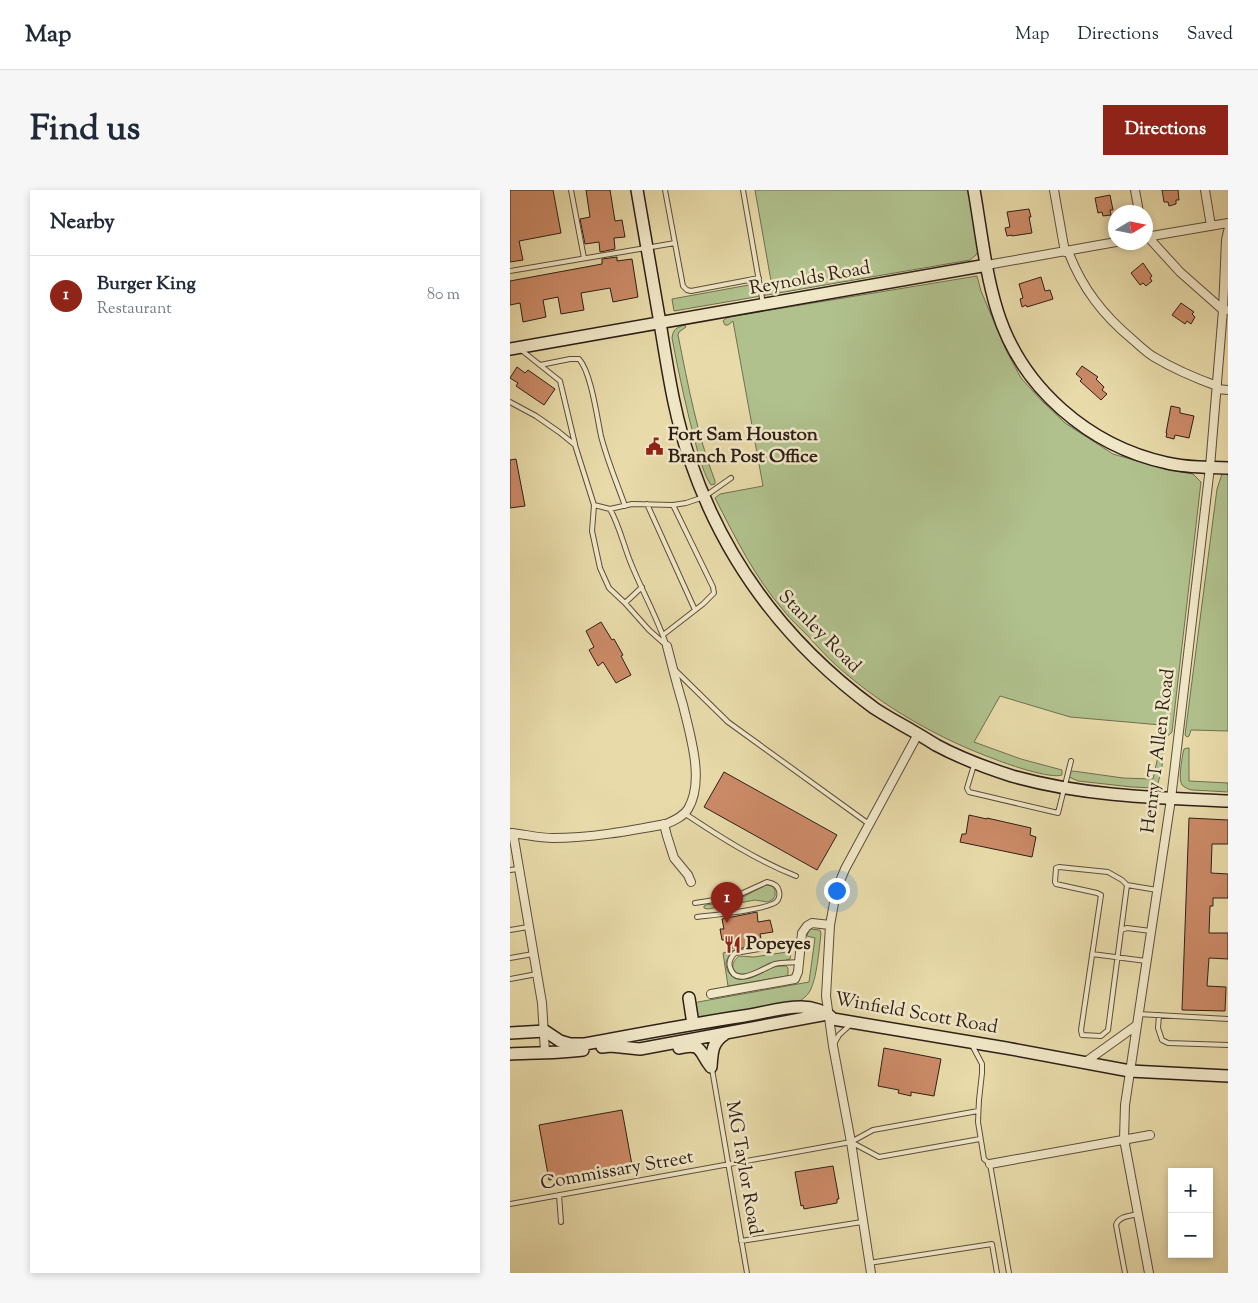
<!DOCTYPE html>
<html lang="en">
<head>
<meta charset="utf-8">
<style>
	body { margin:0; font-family:"Sorts Mill Goudy",serif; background:#f6f6f7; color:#1f2937 }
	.controls { position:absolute; right:15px; bottom:15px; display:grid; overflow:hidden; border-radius:0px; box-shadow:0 2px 8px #0003 }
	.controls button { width:45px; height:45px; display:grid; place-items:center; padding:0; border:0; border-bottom:1px solid #e0e1e3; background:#fff; color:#1f2937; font:25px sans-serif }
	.compass { position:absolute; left:598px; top:15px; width:45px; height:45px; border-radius:50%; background:#fff; box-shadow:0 2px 8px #0003; rotate:80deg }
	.you { position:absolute; left:326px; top:700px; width:18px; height:18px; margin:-12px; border:4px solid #fff; border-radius:50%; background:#1a73e8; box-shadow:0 0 0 8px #1a73e833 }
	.badge { display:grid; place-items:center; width:32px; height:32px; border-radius:50%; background:#8f2418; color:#fff; font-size:16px; font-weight:700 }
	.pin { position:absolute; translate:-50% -41px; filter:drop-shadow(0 1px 2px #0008) }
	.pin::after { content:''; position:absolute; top:26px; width:18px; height:15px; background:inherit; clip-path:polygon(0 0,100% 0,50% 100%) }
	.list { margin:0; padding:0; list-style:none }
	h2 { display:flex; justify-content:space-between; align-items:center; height:65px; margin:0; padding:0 20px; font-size:21px }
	h2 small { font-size:16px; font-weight:400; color:#747a83 }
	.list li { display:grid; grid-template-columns:32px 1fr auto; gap:15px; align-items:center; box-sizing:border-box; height:80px; padding:0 20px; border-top:1px solid #e0e1e3 }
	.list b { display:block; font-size:19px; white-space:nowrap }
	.list p { margin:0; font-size:16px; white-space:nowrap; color:#747a83 }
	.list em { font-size:16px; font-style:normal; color:#747a83 }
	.map { position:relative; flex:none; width:718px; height:1083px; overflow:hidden; border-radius:0px }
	header { display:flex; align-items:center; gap:30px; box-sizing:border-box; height:70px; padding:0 25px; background:#fff; border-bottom:1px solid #e0e1e3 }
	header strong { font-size:24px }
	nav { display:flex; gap:28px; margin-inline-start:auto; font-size:18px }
	.intro { display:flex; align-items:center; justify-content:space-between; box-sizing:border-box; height:120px; padding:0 30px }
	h1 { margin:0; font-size:35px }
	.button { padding:12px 22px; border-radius:0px; background:#8f2418; color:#fff; font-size:18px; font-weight:700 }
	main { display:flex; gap:30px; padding:0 30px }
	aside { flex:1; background:#fff; border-radius:0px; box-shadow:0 2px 8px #0003 }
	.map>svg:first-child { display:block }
	.green { fill:#b0c18d; stroke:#6f7052 }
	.building { fill:#cb8a67; stroke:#2e1f17 }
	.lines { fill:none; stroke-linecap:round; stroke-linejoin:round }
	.lane-casing { stroke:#5c4e3c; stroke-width:6 }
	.street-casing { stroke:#5c4e3c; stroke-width:10 }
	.secondary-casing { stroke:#2e1f17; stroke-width:14 }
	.lane { stroke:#f0e7c7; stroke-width:4 }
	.street { stroke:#f0e7c7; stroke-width:8 }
	.secondary { stroke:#f0e7c7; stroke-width:11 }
	.labels { text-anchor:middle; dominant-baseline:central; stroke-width:5; stroke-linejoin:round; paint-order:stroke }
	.street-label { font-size:19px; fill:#2e1f17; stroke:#f0e7c7 }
	.poi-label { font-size:19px; font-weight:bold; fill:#2e1f17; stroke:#f0e7c7; text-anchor:start }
</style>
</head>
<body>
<header>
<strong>Map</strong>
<nav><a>Map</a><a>Directions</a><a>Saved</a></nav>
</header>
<div class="intro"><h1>Find us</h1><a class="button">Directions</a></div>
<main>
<aside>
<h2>Nearby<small></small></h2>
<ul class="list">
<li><span class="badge">1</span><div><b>Burger King</b><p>Restaurant</p></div><em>80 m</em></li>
</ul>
</aside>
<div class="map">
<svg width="718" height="1083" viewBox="0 0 718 1083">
	<rect width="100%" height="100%" fill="#e8daa9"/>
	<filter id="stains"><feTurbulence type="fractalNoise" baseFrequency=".004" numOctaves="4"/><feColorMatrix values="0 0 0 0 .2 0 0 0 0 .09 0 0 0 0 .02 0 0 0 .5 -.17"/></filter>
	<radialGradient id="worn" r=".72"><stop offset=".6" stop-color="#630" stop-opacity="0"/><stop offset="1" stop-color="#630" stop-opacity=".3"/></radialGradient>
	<path class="green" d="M245 0H458L469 59 466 65 460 70 164 121 162 109 261 91Z
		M467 86 471 101 496 160 511 188 531 210 555 233 603 264 655 279 683 284 691 292 662 542 659 545H652L651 543V535L560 527 490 506 464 552 511 569 552 580V585C540 589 500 575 487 570 429 549 373 517 327 476 317 467 307 456 298 446 290 438 281 430 274 421 245 388 225 347 205 308L210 304 253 296 223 131 218 135H215L213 131C216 127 220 127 224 126Z
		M175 135 176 137 169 142 168 145C178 195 187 244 205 291V294L201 295C194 285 191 271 187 259 177 222 169 185 162 148 163 139 167 137 175 135Z
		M716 283H718V541L681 540 679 546 677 547 675 545 707 299 712 284Z
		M651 555C656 567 650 585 647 597L644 598 622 597 568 591 559 587V583L563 581 613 588 643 589 650 557Z
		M678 558H679V591L718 593V602L683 600C680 600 675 598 672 595 668 589 672 570 673 563L674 559Z
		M256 695 262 696 265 700V706L263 709 258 712 245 710 198 719 194 718V716L196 715 227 710Z
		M300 739 310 740 311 744C309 759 307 788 300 801 297 806 293 809 288 812L190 829 186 826 185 814 188 812 299 792 305 748 297 746 298 742Z
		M225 760C220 764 217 767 216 773 216 777 217 781 220 784 231 798 253 781 264 777 268 776 273 776 276 776L278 778V784L277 786 218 796 213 763Z
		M277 762 281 764 280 769C274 772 267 770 260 773 251 776 241 786 230 784 219 782 222 771 229 766L244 767Z"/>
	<path class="building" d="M0 0H43L51 43 9 51 13 70 0 72Z
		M76 0H100L105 31 112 30 115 47 104 48 105 59 90 62 89 52 75 54 70 29 80 27Z
		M652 0H668L669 10H666V14L659 16 658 12H654Z
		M600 5 603 20H600L601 25 593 26 592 22 588 23 585 8Z
		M519 19 521 27H519L522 43 502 46V45L497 46 495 38 500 37 497 22Z
		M107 67V71L122 69 128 107 103 112 100 98 71 103 74 120 51 124 48 107 33 110 36 127 13 132 10 113 0 115V91L92 74V69Z
		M633 73 642 86 640 88 642 91 636 96 633 93 630 95 621 83Z
		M531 87 535 101 540 100 543 109 517 117 516 115 512 117 510 109 513 108 509 94Z
		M671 113 684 122 682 124 685 127 681 134 677 131 675 134 662 125Z
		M572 176 588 187 586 189 594 197 592 200 597 204 591 210 570 191 572 189 566 184Z
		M7 177 15 183 18 180 45 199 34 215 6 196 8 193 0 188Z
		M661 216 670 218V223L684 226 679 248 665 245 664 249 656 247 657 243H656Z
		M6 269 15 316 0 318V270Z
		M91 432 102 450 104 449 113 465 111 466 121 485 106 493 93 472 88 476 79 460 84 457 76 441Z
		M214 582 327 645 307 680 194 617Z
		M459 625 477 629V628L521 638 520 645 526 647 522 667 450 652 452 644H456Z
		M679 628 718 630V654H702L701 683 718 684V708H703V716H700L699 743H718V769L699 768 697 796 716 797 715 821 672 820Z
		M247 722 248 732 260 730 263 742 250 744 252 753 236 756V757L229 759V757L217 759 216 750H212L210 739H214L212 729Z
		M374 858 431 869 424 906 401 902V906L388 903 389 900 368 896Z
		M112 920 122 975 39 990 29 935Z
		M323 976 329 1009H327V1013L294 1019 293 1015 291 1016 285 982Z"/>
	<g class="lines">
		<defs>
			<path id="lane" d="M61 0 74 68
				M155 0 173 96 177 100 181 101 249 88
				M233 0 253 114
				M0 81 165 53
				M10 159 50 191 65 254
				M30 175 60 169H69C81 182 87 227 91 246 97 270 107 293 115 316
				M0 212 26 226 49 242 65 255 84 315 82 341 90 378 99 398 115 413 139 440 157 456
				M137 314 185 420
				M84 315 100 319C109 335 113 353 120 371 131 399 146 425 156 454
				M100 319 122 314 163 315 176 313 194 307 221 288
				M115 413 132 397
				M153 445 193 414 204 403 203 397 163 315
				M164 479 218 532 359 634
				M464 575 457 598 459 602 548 623 561 571
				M174 623C210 647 246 670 286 686
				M0 680 8 679
				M617 695 598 840 591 846 572 845 571 840 591 705 587 703 546 694 545 692 546 678 549 677 598 682 612 690 617 695 647 700
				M185 713 224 707 257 692C263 693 268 696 269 701 270 705 269 710 266 712 256 720 203 725 187 727
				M0 740 18 737
				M611 740 617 738 641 741
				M582 764 636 771
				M0 768 23 764
				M290 772C282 773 273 772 265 774 255 777 225 799 220 777 218 771 221 767 225 763L291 752
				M0 789 27 784
				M628 824 718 829
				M649 825 648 838 652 850 658 853 718 855
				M324 854 329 845 340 835
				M462 855 472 874V883L469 910 468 932 474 969 480 974 499 1083
				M202 879 237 1083
				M468 921 363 940 341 952 369 967 470 949
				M49 1005 51 1032
				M0 1014 341 952
				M231 1051 352 1032
				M359 1073 482 1054 487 1083
				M615 1083 606 1035C609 1026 619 1026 628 1024"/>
			<path id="street" d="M544 0 555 62
				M625 0 629 22
				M695 0 701 36
				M636 47 718 33
				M638 47 670 82 713 120H716
				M558 61C572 98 593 125 623 150 630 156 637 163 644 167 664 179 685 188 707 196
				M477 75 606 52
				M707 199 718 200
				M154 634 157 646 164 668 178 685 181 692
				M0 643C14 644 28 648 43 648 80 648 119 641 156 634 163 631 173 627 178 619 195 591 180 545 173 515 167 495 162 475 157 456
				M3 643 32 813 35 862
				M201 804 285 789 288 782 292 743 297 736 302 733 320 735
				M574 873 627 835
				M480 974 640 945
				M361 1083 341 952 323 856 316 806 320 735 324 713 328 696 335 679 408 544
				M639 1083 614 949 615 915 661 609 700 277 713 120 716 50 718 41"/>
			<path id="secondary" d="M127 0C135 44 142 89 150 133 158 180 164 225 180 270 215 373 277 454 364 518 376 526 389 533 401 540 410 545 418 550 426 555 450 568 477 578 502 586 572 606 646 608 718 611
				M464 0C471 40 475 81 487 120 511 198 579 256 657 273 677 278 698 277 718 278
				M0 159 477 75
				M179 808 183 834
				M0 843 35 841 50 851 60 854H75C128 844 181 834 234 826 253 823 272 817 291 817 302 817 316 821 323 829L496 858 620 881 718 886
				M92 857 101 856 130 859 317 824
				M169 858C193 852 189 862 201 877
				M0 864C24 863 49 863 73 860
				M201 877C202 862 202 852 215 844"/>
		</defs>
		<use href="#lane" class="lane-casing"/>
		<use href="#street" class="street-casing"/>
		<use href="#secondary" class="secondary-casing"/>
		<use href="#lane" class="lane"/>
		<use href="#street" class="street"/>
		<use href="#secondary" class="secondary"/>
	</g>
	<defs>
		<symbol id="civic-bare" viewBox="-9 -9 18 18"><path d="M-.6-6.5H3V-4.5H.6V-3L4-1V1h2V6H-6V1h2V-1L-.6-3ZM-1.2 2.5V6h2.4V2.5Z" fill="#8f2418" stroke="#f0e7c7" stroke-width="2.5" paint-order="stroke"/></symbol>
		<symbol id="restaurant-bare" viewBox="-9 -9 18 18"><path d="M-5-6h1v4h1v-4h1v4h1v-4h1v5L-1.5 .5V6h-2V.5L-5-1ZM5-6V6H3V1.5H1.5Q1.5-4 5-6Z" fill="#8f2418" stroke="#f0e7c7" stroke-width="2.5" paint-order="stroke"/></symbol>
	</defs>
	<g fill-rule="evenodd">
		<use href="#civic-bare" x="132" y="244" width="25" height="25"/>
		<use href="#restaurant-bare" x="210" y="742" width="25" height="25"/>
	</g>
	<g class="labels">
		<g class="street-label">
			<text transform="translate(300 89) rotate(-10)">Reynolds Road</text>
			<text transform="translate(309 442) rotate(45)">Stanley Road</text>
			<text transform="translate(649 561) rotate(-83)">Henry T Allen Road</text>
			<text transform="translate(406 824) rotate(10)">Winfield Scott Road</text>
			<text transform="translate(233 978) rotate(80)">MG Taylor Road</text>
			<text transform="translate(107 981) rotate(-10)">Commissary Street</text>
		</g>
		<g class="poi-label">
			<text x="158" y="245">Fort Sam Houston<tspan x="158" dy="22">Branch Post Office</tspan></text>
			<text x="236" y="754">Popeyes</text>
		</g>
	</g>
	<rect width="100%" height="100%" filter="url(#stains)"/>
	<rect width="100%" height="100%" fill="url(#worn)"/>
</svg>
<div class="controls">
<button>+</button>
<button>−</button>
</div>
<svg class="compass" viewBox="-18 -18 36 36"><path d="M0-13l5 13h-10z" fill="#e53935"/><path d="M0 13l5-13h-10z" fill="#747a83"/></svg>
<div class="you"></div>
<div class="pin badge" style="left:217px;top:733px">1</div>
</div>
</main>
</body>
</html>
